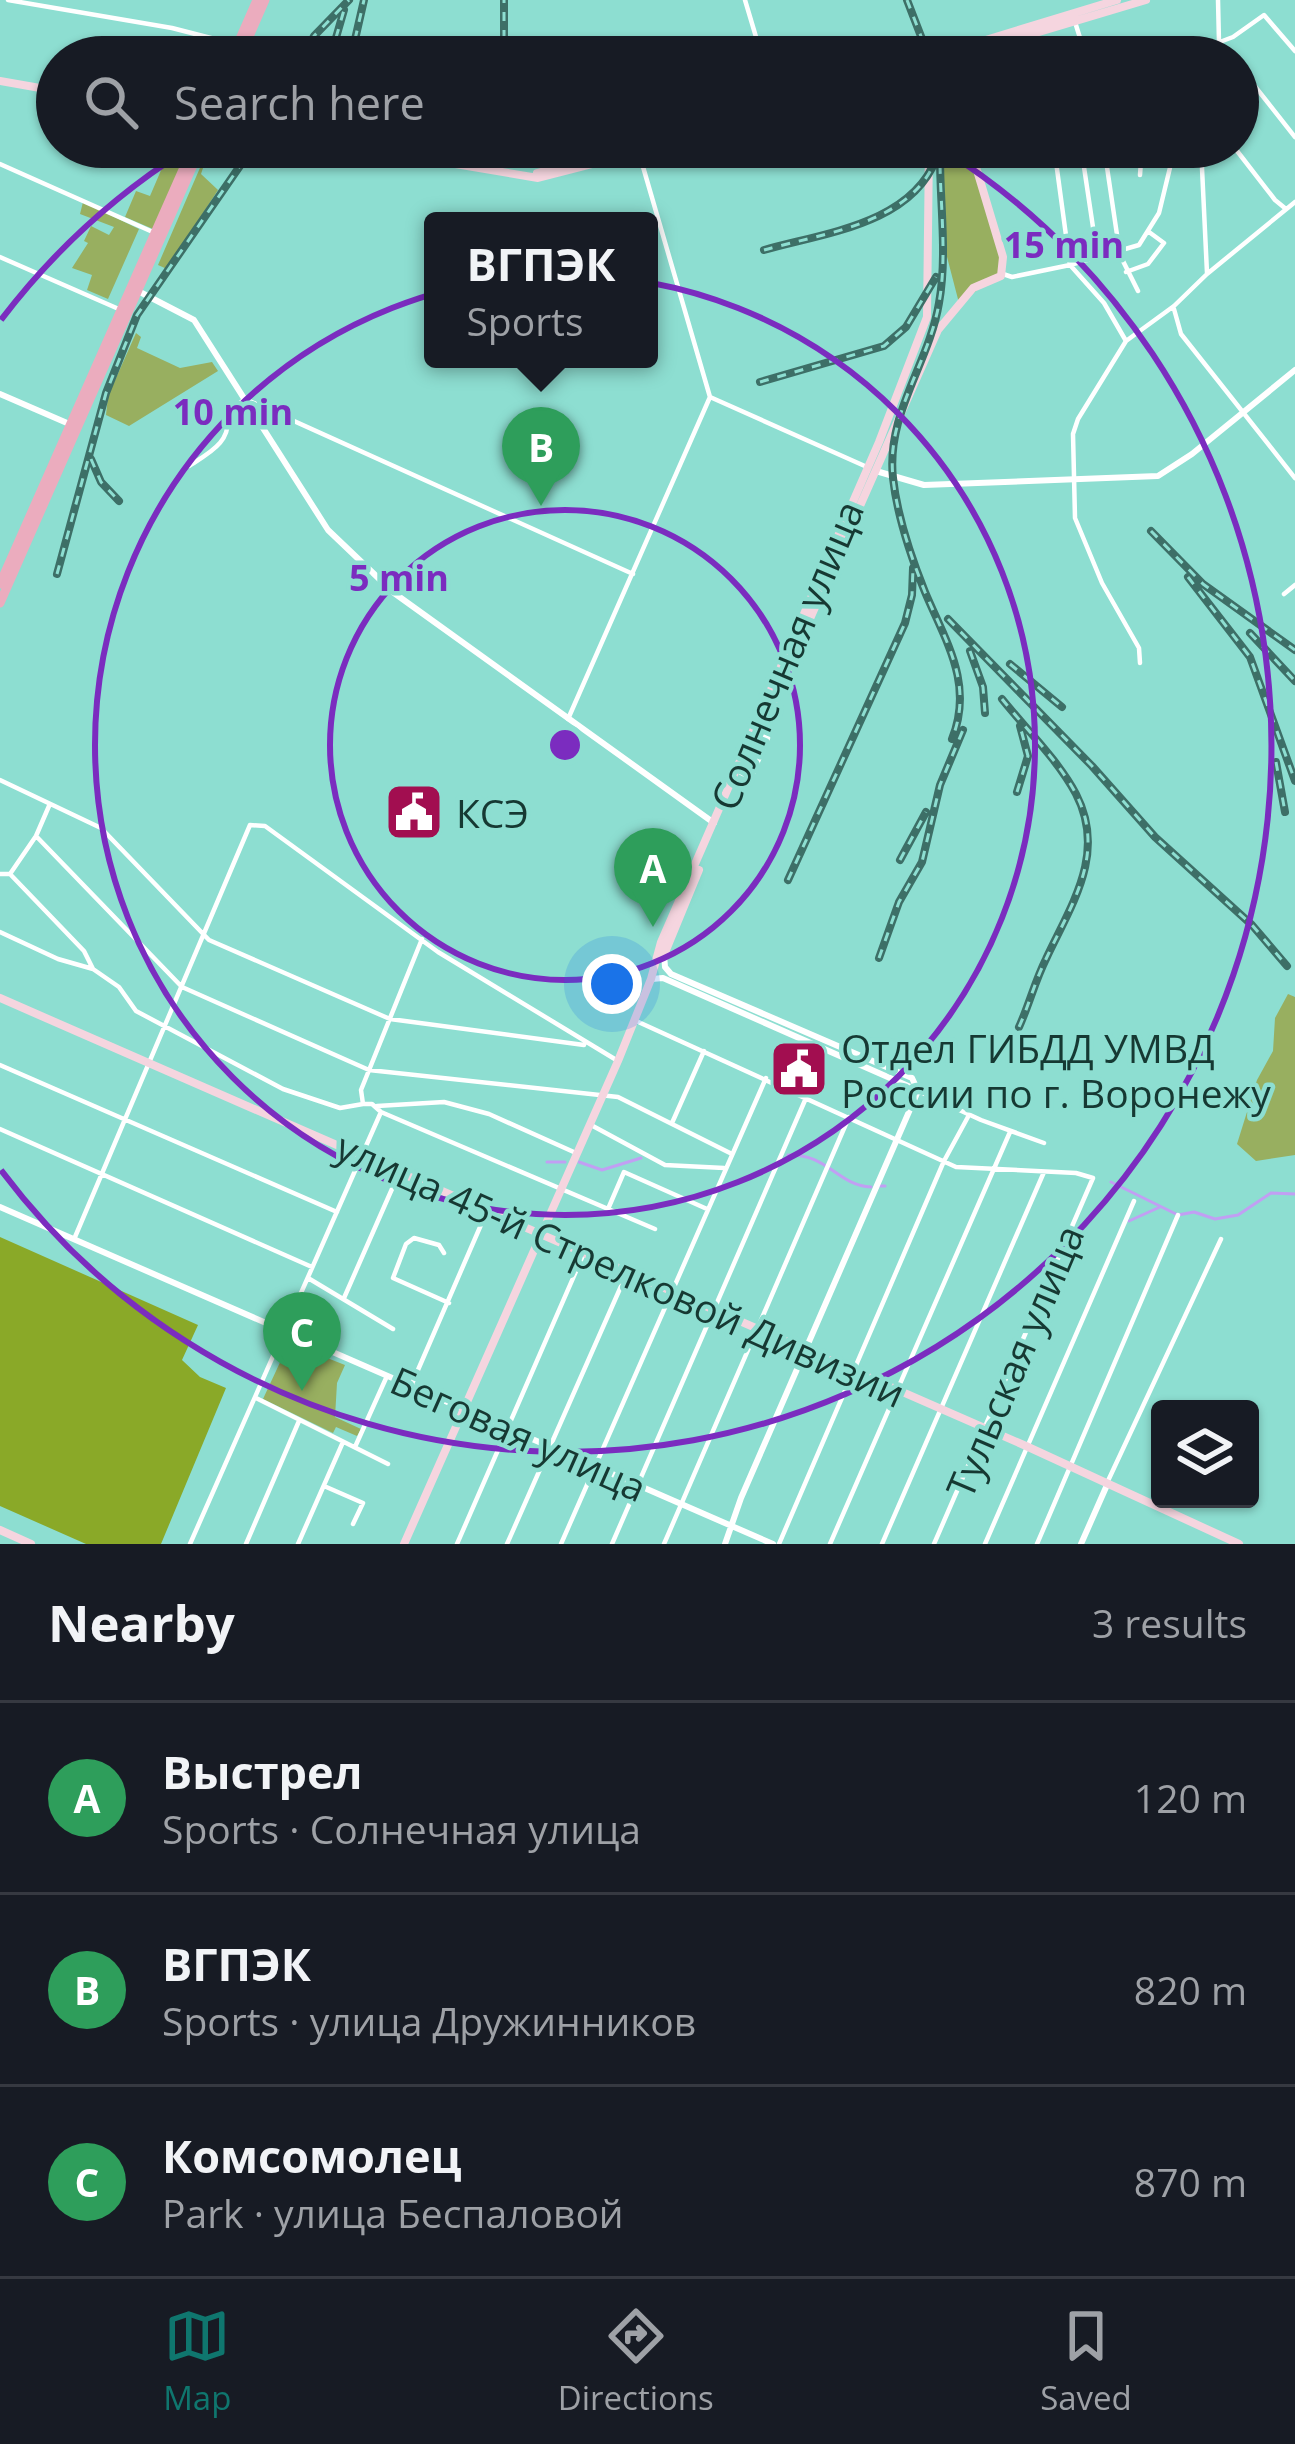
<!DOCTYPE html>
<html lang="en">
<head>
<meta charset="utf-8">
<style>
	body { margin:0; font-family:"Open Sans",sans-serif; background:#242831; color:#f1f3f6 }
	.controls { position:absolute; right:36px; bottom:36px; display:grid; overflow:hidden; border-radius:12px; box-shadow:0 3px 9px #0004 }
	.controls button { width:108px; height:108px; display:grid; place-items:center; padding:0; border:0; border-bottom:3px solid #363941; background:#171b24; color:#f1f3f6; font:60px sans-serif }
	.you { position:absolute; left:612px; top:984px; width:42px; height:42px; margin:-30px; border:9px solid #fff; border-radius:50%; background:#1a73e8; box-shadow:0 0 0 18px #1a73e833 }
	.badge { display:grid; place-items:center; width:78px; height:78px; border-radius:50%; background:#0f766e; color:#fff; font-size:39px; font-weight:700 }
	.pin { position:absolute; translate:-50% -99px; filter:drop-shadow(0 3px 6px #0008) }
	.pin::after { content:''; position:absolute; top:63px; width:42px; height:36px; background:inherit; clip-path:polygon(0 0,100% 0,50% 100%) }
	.popup { position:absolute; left:424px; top:212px; width:234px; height:156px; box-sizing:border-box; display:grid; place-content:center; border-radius:12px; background:#171b24; filter:drop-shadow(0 3px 9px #0005); font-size:39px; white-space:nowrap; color:#9ea1a6 }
	.popup b { font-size:45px; color:#f1f3f6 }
	.popup::after { content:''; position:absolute; left:50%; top:100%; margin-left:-24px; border:24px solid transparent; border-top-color:#171b24 }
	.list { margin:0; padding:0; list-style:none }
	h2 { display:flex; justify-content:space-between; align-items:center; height:156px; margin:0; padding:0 48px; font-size:51px }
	h2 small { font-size:39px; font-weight:400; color:#9ea1a6 }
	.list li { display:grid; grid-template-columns:78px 1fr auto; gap:36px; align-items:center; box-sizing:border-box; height:192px; padding:0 48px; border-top:3px solid #363941 }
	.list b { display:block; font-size:45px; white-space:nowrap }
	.list p { margin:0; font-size:39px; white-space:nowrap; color:#9ea1a6 }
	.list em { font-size:39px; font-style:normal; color:#9ea1a6 }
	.icon { flex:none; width:66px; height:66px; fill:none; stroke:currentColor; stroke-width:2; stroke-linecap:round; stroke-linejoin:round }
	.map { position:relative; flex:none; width:1295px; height:1544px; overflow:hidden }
	.search { position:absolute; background:#171b24; box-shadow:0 3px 9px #0004; left:36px; right:36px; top:36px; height:132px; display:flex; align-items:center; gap:30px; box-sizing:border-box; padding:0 42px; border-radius:66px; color:#9ea1a6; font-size:45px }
	.sheet { height:732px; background:#171b24 }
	nav { display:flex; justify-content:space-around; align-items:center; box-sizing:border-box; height:168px; border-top:3px solid #363941; background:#171b24; font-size:33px; color:#9ea1a6 }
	nav a { display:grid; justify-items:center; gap:6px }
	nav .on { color:#0f766e }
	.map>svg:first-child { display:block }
	.green { fill:#98af60 }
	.forest { fill:#8aa928 }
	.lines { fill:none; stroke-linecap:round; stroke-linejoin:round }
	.stream { stroke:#c19ff3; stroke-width:3 }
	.minor { stroke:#fff; stroke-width:4.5 }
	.tertiary { stroke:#fff; stroke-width:6 }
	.secondary { stroke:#f5d5df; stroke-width:8 }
	.primary { stroke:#ebacbe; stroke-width:9 }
	.rail-casing { stroke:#3d6f67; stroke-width:8 }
	.rail { stroke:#8dded1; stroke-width:3; stroke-dasharray:9; stroke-linecap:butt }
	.ring { fill:none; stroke:#7b2cbf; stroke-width:6 }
	.labels { text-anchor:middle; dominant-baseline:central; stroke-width:9; stroke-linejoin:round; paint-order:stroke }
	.street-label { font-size:39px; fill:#163933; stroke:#8dded1 }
	.poi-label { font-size:39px; fill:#163933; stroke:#8dded1; text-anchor:start }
	.centre { fill:#7b2cbf; stroke:#8dded1; stroke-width:6 }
	.ring-label { font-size:36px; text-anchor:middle; font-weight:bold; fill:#7b2cbf; stroke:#8dded1; stroke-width:9; stroke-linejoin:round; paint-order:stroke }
</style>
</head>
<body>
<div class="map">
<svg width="1295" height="1544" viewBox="0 0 1295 1544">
	<rect width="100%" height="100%" fill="#8dded1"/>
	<path class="green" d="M171 147H189L153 229 125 217 136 191 150 196Z
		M209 147H230L227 155 205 162 201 174 218 190 167 269 158 265Z
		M943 147H968L1002 263 1000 274 959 303 946 253Z
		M83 202 139 229 108 299 87 290 92 275 72 268 88 243 84 241 91 226 109 235 114 227 80 214Z
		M136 333 141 337 137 348 180 368 212 362 218 371 129 426 106 415 108 396Z
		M1288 994 1295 997V1155L1256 1161 1237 1144 1257 1080 1273 1051 1275 1018Z
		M289 1343 345 1365 337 1383 335 1417 361 1429 357 1436 336 1427 333 1433 263 1399Z"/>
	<path class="forest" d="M0 1237 198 1325 182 1360 200 1377 226 1388 161 1544H86L0 1506Z"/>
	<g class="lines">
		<path class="stream" d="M788 1155C827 1153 838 1186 871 1187
			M547 1162H565
			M579 1162 602 1170 641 1158
			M1111 1182 1178 1215 1194 1212 1215 1219 1238 1215 1271 1193 1295 1194
			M880 1186H885
			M1129 1221 1160 1207"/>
		<path class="minor" d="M8 0 172 28 238 45
			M745 0 762 57
			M1218 0 1219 42
			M1075 22 1086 57
			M1219 42 1231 57
			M1180 57 1233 37 1264 15 1295 51
			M1238 65 1295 137
			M1054 147 1070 265
			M1081 147 1097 254
			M1104 147 1120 255 1138 291
			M1201 147 1207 273
			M1234 147 1275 200 1286 209
			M0 164 155 233
			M1140 175 1142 147
			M0 257 121 310
			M1070 265 1104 303 1126 341
			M1126 272 1148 264 1164 243 1149 232
			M1003 274 1012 277 1070 265 1139 245 1159 213 1175 147
			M1174 309 1181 334 1295 478
			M710 397 867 467
			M189 466C211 452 233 441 227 412L245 399 633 574
			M1284 594 1295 585
			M1140 663 1139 648 1102 583 1075 518 1073 434 1078 419 1126 341 1174 306 1207 274 1295 202
			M568 719 710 397 639 153
			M741 773 751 778 768 738 759 734
			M0 780 101 828 209 940 390 1019 584 1045
			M36 836 182 987 369 1070 618 1097 730 1153
			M0 874H10L36 836 49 806
			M10 874 84 951 93 969 119 987 136 1011 283 1089 340 1108 363 1104
			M0 932 58 959 93 969
			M634 1020 956 1167 1076 1173 1093 1178 934 1544
			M0 1065 337 1212
			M918 1091 981 1120 1044 1143
			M377 1106 444 1102 489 1114 576 1153
			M381 1112 655 1229
			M672 1123 704 1051
			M591 1125 665 1165 724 1168
			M0 1129 312 1267
			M608 1209 624 1172 707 1209
			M75 1237 250 825 265 826 438 952 618 1061
			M444 1253 439 1245 414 1238 406 1244 393 1278 449 1303
			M308 1278 393 1329
			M344 1298 399 1173
			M411 1386 487 1211
			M256 1398 388 1464
			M355 1447 387 1376
			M1107 1483 1221 1239
			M324 1486 363 1503 353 1524
			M190 1544 381 1112 372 1104H363L361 1090 422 939
			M246 1544 299 1421
			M298 1544 343 1442
			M457 1544 584 1253
			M507 1544 626 1275
			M561 1544 766 1078
			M612 1544 806 1098
			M664 1544 849 1117
			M779 1544 944 1161 969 1115
			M830 1544 1010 1132
			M882 1544 1044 1172
			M985 1544 1134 1201
			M1037 1544 1178 1215"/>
		<path class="tertiary" d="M138 291 194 320 328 530 394 593 714 823
			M0 394 74 426
			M876 471 924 485 1158 476 1192 454 1295 370
			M664 955 665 967 671 974 912 1078 918 1091
			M652 979 663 978 915 1089
			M0 1207 773 1544
			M725 1544 741 1498 918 1091
			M1081 1544 1107 1485"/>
		<path class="secondary" d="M930 57 1117 0
			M955 57 1146 0
			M0 81 57 91
			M354 147 538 178 659 147
			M385 147 416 152
			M537 173 634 147
			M746 763 938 330 973 288 1001 276 1003 257 970 147
			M664 955 699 870
			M0 998 1026 1446 1239 1544
			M0 1530 31 1544
			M404 1544 618 1061 651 979 661 942 879 442 927 317 929 147"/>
		<path class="primary" d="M232 57 257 0
			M240 57 265 0
			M0 584 193 147
			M0 603 201 147"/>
		<defs>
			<path id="rail" d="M907 0 929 57
				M331 55 344 10
				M303 57 314 36 349 0
				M351 57 364 0
				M504 57V0
				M940 147C939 198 948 253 939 303 929 364 886 413 893 478 897 515 911 557 925 592 946 642 974 684 952 739
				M764 250C824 233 911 224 936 159
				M760 382 884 346 906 327 936 277
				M91 459 101 482 119 501
				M1151 531 1203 584 1295 650
				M57 574 106 393 137 315 253 147
				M1188 577 1250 657 1295 781
				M948 619 1092 766 1155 837 1252 925 1287 966
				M1250 633 1295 681
				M970 651 983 687 985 713
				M1010 664 1062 707
				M1002 699C1026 729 1058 760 1076 794 1107 854 1071 905 1046 959 1035 981 1029 1005 1019 1027
				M1276 762 1285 812
				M1017 792 1028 756 1020 726
				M900 860 926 812
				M788 880 905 623 912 595 913 568
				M879 958 899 902 922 862 940 785 963 730"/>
		</defs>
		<use href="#rail" class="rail-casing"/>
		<use href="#rail" class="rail"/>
	</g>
	<g class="ring">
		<circle cx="565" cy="745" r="235"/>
		<circle cx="565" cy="745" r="470"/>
		<path d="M1 320A706 706 0 0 1 186 150M412 56A706 706 0 0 1 718 56M944 150A706 706 0 1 1 1 1170"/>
	</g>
	<defs>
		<symbol id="civic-square" viewBox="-11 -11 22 22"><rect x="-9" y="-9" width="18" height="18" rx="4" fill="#a20e50" stroke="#8dded1"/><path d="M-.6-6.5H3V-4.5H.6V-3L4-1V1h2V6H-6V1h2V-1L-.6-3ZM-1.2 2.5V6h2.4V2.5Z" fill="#fff"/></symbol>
	</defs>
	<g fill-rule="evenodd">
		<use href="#civic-square" x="381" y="779" width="66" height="66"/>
		<use href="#civic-square" x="766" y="1036" width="66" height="66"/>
	</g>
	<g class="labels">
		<g class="street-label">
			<text transform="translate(786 655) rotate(-67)">Солнечная улица</text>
			<text transform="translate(621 1269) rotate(24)">улица 45-й Стрелковой Дивизии</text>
			<text transform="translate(1014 1361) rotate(-67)">Тульская улица</text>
			<text transform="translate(519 1433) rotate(24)">Беговая улица</text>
		</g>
		<g class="poi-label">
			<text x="456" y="812">КСЭ</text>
			<text x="841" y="1047">Отдел ГИБДД УМВД<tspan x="841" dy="45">России по г. Воронежу</tspan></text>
		</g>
	</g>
	<circle cx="565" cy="745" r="18" class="centre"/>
	<g class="ring-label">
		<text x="1064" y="258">15 min</text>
		<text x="233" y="425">10 min</text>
		<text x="399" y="591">5 min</text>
	</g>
</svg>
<div class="controls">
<button><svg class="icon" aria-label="layers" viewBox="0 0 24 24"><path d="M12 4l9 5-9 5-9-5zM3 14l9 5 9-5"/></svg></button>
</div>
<div class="you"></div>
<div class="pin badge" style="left:653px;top:927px;background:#2e9e5b">A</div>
<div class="pin badge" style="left:541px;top:506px;background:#2e9e5b">B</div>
<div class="popup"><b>ВГПЭК</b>Sports</div>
<div class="pin badge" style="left:302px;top:1391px;background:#2e9e5b">C</div>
<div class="search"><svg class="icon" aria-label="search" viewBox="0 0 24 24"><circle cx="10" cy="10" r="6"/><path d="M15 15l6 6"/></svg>Search here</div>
</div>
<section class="sheet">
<h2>Nearby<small>3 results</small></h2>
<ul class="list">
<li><span class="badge" style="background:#2e9e5b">A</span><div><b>Выстрел</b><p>Sports · Солнечная улица</p></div><em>120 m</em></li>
<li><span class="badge" style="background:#2e9e5b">B</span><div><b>ВГПЭК</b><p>Sports · улица Дружинников</p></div><em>820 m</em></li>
<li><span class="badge" style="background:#2e9e5b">C</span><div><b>Комсомолец</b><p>Park · улица Беспаловой</p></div><em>870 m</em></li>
</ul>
</section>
<nav>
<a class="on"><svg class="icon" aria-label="map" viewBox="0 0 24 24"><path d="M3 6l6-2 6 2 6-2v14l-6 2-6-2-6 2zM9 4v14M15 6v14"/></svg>Map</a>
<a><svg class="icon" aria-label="directions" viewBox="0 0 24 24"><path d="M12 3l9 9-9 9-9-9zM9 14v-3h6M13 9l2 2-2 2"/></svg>Directions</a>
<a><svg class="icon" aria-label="saved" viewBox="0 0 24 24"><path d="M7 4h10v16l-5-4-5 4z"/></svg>Saved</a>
</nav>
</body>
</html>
